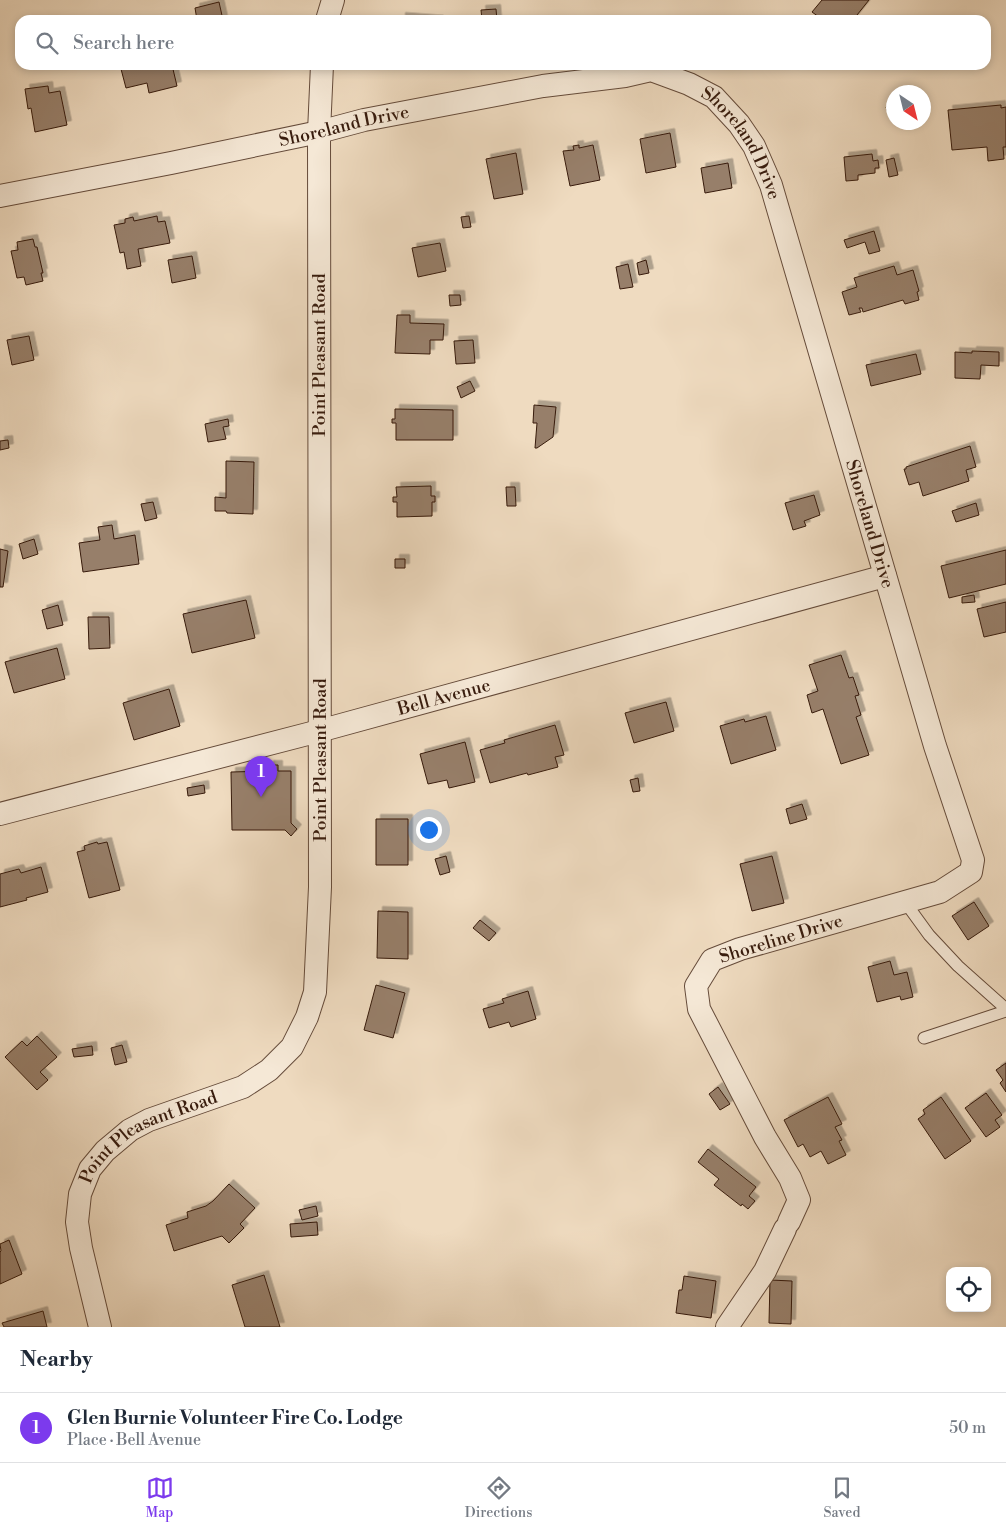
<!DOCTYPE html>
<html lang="en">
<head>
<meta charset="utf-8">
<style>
	body { margin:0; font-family:"Libre Bodoni",serif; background:#f2f2f3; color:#1f2937 }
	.controls { position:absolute; right:15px; bottom:15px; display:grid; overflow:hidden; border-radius:10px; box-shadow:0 2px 8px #0003 }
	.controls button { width:45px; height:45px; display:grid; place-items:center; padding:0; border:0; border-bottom:1px solid #e0e1e3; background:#fff; color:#1f2937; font:25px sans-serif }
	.compass { position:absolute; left:886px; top:85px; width:45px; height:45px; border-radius:50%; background:#fff; box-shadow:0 2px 8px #0003; rotate:145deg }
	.you { position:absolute; left:428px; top:829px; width:18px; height:18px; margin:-12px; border:4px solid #fff; border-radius:50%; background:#1a73e8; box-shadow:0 0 0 8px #1a73e833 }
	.badge { display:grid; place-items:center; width:32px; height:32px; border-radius:50%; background:#7c3aed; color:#fff; font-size:16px; font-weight:700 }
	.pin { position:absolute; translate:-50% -41px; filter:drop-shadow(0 1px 2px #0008) }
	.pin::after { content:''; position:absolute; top:26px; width:18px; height:15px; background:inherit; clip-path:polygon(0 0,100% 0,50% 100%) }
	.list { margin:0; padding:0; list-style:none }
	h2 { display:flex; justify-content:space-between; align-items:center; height:65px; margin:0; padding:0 20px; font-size:21px }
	h2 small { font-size:16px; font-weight:400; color:#747a83 }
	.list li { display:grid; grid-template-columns:32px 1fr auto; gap:15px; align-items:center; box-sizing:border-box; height:70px; padding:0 20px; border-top:1px solid #e0e1e3 }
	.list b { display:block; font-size:19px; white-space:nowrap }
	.list p { margin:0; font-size:16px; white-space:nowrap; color:#747a83 }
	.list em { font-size:16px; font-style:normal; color:#747a83 }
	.icon { flex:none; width:28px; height:28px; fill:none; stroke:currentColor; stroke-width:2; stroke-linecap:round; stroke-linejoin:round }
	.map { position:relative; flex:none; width:1006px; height:1327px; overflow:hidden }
	.search { position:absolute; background:#fff; box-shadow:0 2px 8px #0003; left:15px; right:15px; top:15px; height:55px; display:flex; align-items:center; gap:12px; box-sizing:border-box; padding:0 18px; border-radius:15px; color:#747a83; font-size:19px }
	.sheet { height:135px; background:#fff }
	nav { display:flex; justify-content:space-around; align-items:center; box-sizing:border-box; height:70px; border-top:1px solid #e0e1e3; background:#fff; font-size:14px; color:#747a83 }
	nav a { display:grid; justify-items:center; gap:2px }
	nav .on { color:#7c3aed }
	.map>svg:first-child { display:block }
	.building { fill:#977f6a; stroke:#371b0d; filter:url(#shadow) }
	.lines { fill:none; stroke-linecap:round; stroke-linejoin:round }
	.service-casing { stroke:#654b3a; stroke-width:13 }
	.minor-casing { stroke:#654b3a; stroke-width:24 }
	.service { stroke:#f5e8d6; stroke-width:11 }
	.minor { stroke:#f5e8d6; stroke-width:22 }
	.labels { text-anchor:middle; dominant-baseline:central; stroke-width:4.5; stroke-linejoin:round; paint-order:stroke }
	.street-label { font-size:18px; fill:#371b0d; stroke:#f5e8d6 }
</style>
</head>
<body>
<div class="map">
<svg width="1006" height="1327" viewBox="0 0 1006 1327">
	<defs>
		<filter id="shadow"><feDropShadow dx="4.5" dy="-4.5" stdDeviation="0" flood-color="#0004"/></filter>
	</defs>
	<rect width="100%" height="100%" fill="#efdbc0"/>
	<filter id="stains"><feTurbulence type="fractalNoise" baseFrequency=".004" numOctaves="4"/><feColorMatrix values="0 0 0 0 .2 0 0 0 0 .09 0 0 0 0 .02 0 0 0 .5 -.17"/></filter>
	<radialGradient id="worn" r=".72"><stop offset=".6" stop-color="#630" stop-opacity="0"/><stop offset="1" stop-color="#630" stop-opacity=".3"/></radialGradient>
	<path class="building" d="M822 0H869L853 20H823L812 12Z
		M219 2 223 20H197L195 8Z
		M496 9 497 20H482L481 10Z
		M401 17 439 20H401Z
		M136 65H172L177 86 149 93 147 83 126 88 121 69Z
		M48 86 49 93 60 91 67 125 35 132 31 108 28 109 25 89Z
		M891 105H894V120L891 121 886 107Z
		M1001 105V108L1006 107V147H1003L1004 159 988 161 987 147 952 150 948 110Z
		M670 133 676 167 646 173 640 139Z
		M579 145V148L593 145 600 180 570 186 563 151 574 150 573 146Z
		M516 153 523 194 494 199 486 159Z
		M872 154 873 161 878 160 879 168H875V173L858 175V180L846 181 844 157Z
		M894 158 898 175 889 177 886 160Z
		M728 163 732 188 705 193 701 168Z
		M157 216 158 222 165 221 170 243 138 249 141 266 127 269 124 252 120 253 114 225 125 223V219L133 217 134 221Z
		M469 216 471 227 463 228 461 217Z
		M874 231 880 251 869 254 865 242 847 248 844 240Z
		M33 239 35 247H37L43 273H41L43 281 26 285 24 277 17 278 11 251 18 250 17 242Z
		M440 243 446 271 418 277 412 248Z
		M192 256 196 278 172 283 168 260Z
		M646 260 649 273 639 275 637 263Z
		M628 264 633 287 620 289 616 267Z
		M894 266 897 275 913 270 919 291 917 292 919 300 905 304 903 300 863 312 862 308H859L861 312 849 315 842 292 857 287 854 278Z
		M449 295H460L461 305 450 306Z
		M397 315H410V323L444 324 443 340H430V354L395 353Z
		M29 336 34 360 12 365 7 340Z
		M473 340 475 363 456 364 454 341Z
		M972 351 999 352V366L981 365 980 379 955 378V352L972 353Z
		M916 354 921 374 871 386 866 365Z
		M470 381 475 391 461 398 457 387Z
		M534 405 556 407 553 437 537 448H535L537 423H533Z
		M395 409 453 410V440H396V423H392V419H395Z
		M228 419 229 426 223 427 226 439 208 442 205 424Z
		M8 440 9 448 0 450V441Z
		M970 446 976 467 966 470 969 481 923 496 919 482 909 485 904 469H906V467Z
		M226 461 254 462 253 514 227 513 226 511H215V497L226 498Z
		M431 486V496H435V502H432V516L397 517V502H393V497H397L396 487Z
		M506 487H515L516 506H507Z
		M814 495 820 515 804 521 806 526 793 530 785 503Z
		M153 502 157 518 145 521 141 504Z
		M976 503 979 515 956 522 952 511Z
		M112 525 114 539 135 535 139 564 83 572 79 543 100 540 98 527Z
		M34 539 38 554 23 559 19 544Z
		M0 549 8 551 3 587H0Z
		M1006 550V584L949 598 941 566Z
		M395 559H405V568H395Z
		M974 595 975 602 962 603V597Z
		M246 600 255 638 192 653 183 614Z
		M1006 602V632L984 637 977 609Z
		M58 605 63 625 47 629 42 610Z
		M88 617H109L110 648 89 649Z
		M57 648 65 679 14 693 5 662Z
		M841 655 849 678 853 677 859 695 855 696 861 715 856 717 869 755 841 764 823 709 812 713 807 695 818 691 809 665Z
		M169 689 180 726 134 740 123 703Z
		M666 702 674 731 634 743 625 713Z
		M766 716 776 750 731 764 720 726 744 719 745 722Z
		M555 725 564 755 555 757 558 767 528 775 527 773 490 783 480 750 505 743 504 740Z
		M465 742 475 782 449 788 447 780 428 784 420 754Z
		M269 765H278V771H291V823L297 829 291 836 285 830H232L231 772 269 771Z
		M638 778 640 791 633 792 630 780Z
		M204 785 205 793 188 796 187 788Z
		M802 804 807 819 790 824 786 809Z
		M376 819H408V865H376Z
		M97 842 98 844 107 842 120 890 89 898 77 852 85 850 84 846Z
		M446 856 450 872 440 875 435 859Z
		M772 856 784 903 752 911 740 864Z
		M41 867 48 892 26 898 27 900 0 907V874L19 869 21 873Z
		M974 902 989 926 968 940 952 916Z
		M378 911 408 912V959L377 958Z
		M480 920 496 933 489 941 473 928Z
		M890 961 894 975 907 972 913 997 901 1000 900 996 877 1002 868 967Z
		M376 985 405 993 393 1038 364 1030Z
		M528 991 536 1019 511 1027 509 1022 489 1028 483 1009 504 1003 502 999Z
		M37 1036 57 1057 40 1072 48 1080 37 1090 5 1057 22 1041 27 1046Z
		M122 1045 127 1062 115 1065 111 1048Z
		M92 1046 93 1055 74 1057 72 1049Z
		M1006 1063V1092L1000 1083 1003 1080 996 1070Z
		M718 1087 730 1104 720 1110 709 1094Z
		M986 1093 1002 1115 995 1120 1000 1127 986 1137 965 1108Z
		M828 1097 842 1124 835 1127 842 1140 839 1141 846 1155 828 1164 821 1151 810 1157 803 1144 798 1147 784 1120Z
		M941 1097 971 1141 945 1159 918 1119 925 1114 923 1110Z
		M708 1149 756 1187 749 1196 755 1201 748 1209 742 1204 741 1206 714 1185 719 1179 698 1162Z
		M229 1184 255 1208 240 1224 244 1228 229 1243 222 1236 174 1251 166 1225 188 1218 187 1212 206 1206 213 1201Z
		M316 1206 318 1216 302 1220 299 1210Z
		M317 1222 318 1235 291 1237 290 1224Z
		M9 1240 22 1274 0 1284V1252L1 1251 0 1244Z
		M264 1275 280 1327H245L232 1285Z
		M684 1276 716 1281 711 1318 676 1313 679 1290H682Z
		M770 1280 792 1281 791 1324 769 1323Z
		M43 1311 47 1327H4L2 1323Z"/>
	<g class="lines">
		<defs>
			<path id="service" d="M905 902 929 935 958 966 1006 1009
				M924 1038 1006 1011"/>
			<g id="minor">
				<path d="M327 20 333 0"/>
				<path id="s1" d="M0 196 171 163 319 132 364 120 543 86 625 76 651 70 689 84 714 97 739 124 754 146 771 185 935 746 973 860 971 872 940 892 740 949 712 960 696 986 699 1009 765 1137 790 1178 799 1200 789 1222"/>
				<path id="s2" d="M0 814 319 731 885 576"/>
				<path id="s3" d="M100 1327 81 1248 77 1222 80 1194 90 1169 105 1151 130 1130 149 1120 243 1087 269 1070 292 1047 307 1017 315 992 320 887 319 132 322 65"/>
				<path d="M727 1327 765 1271 785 1229"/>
			</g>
		</defs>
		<use href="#service" class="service-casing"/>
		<use href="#minor" class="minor-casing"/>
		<use href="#service" class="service"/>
		<use href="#minor" class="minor"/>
	</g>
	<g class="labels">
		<g class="street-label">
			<text stroke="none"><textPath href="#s1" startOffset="351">Shoreland Drive</textPath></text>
			<text stroke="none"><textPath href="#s1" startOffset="786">Shoreland Drive</textPath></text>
			<text transform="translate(319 355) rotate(-90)">Point Pleasant Road</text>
			<text stroke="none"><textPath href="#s1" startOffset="1191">Shoreland Drive</textPath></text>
			<text stroke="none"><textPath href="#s2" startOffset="459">Bell Avenue</textPath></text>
			<text transform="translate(320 760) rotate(-90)">Point Pleasant Road</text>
			<text transform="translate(781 939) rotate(-17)">Shoreline Drive</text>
			<text stroke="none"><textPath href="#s3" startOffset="230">Point Pleasant Road</textPath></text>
		</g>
	</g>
	<rect width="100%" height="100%" filter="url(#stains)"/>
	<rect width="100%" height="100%" fill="url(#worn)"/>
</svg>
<div class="controls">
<button><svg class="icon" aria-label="locate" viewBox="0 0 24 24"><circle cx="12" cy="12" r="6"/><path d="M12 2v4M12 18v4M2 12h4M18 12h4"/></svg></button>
</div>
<svg class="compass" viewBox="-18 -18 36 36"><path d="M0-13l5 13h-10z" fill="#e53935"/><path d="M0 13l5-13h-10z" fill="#747a83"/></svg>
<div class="you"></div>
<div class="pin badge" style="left:261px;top:797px">1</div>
<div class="search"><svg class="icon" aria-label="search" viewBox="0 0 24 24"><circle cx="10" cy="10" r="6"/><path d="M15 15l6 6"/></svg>Search here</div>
</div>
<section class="sheet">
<h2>Nearby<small></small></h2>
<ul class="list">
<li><span class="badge">1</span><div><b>Glen Burnie Volunteer Fire Co. Lodge</b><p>Place · Bell Avenue</p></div><em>50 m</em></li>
</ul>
</section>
<nav>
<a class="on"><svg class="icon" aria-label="map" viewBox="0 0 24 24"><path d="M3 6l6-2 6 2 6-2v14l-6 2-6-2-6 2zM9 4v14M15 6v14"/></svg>Map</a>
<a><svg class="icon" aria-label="directions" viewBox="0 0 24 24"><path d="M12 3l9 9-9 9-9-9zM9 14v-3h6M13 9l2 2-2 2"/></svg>Directions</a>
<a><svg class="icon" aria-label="saved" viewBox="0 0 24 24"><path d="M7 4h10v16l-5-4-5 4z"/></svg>Saved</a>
</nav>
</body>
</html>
